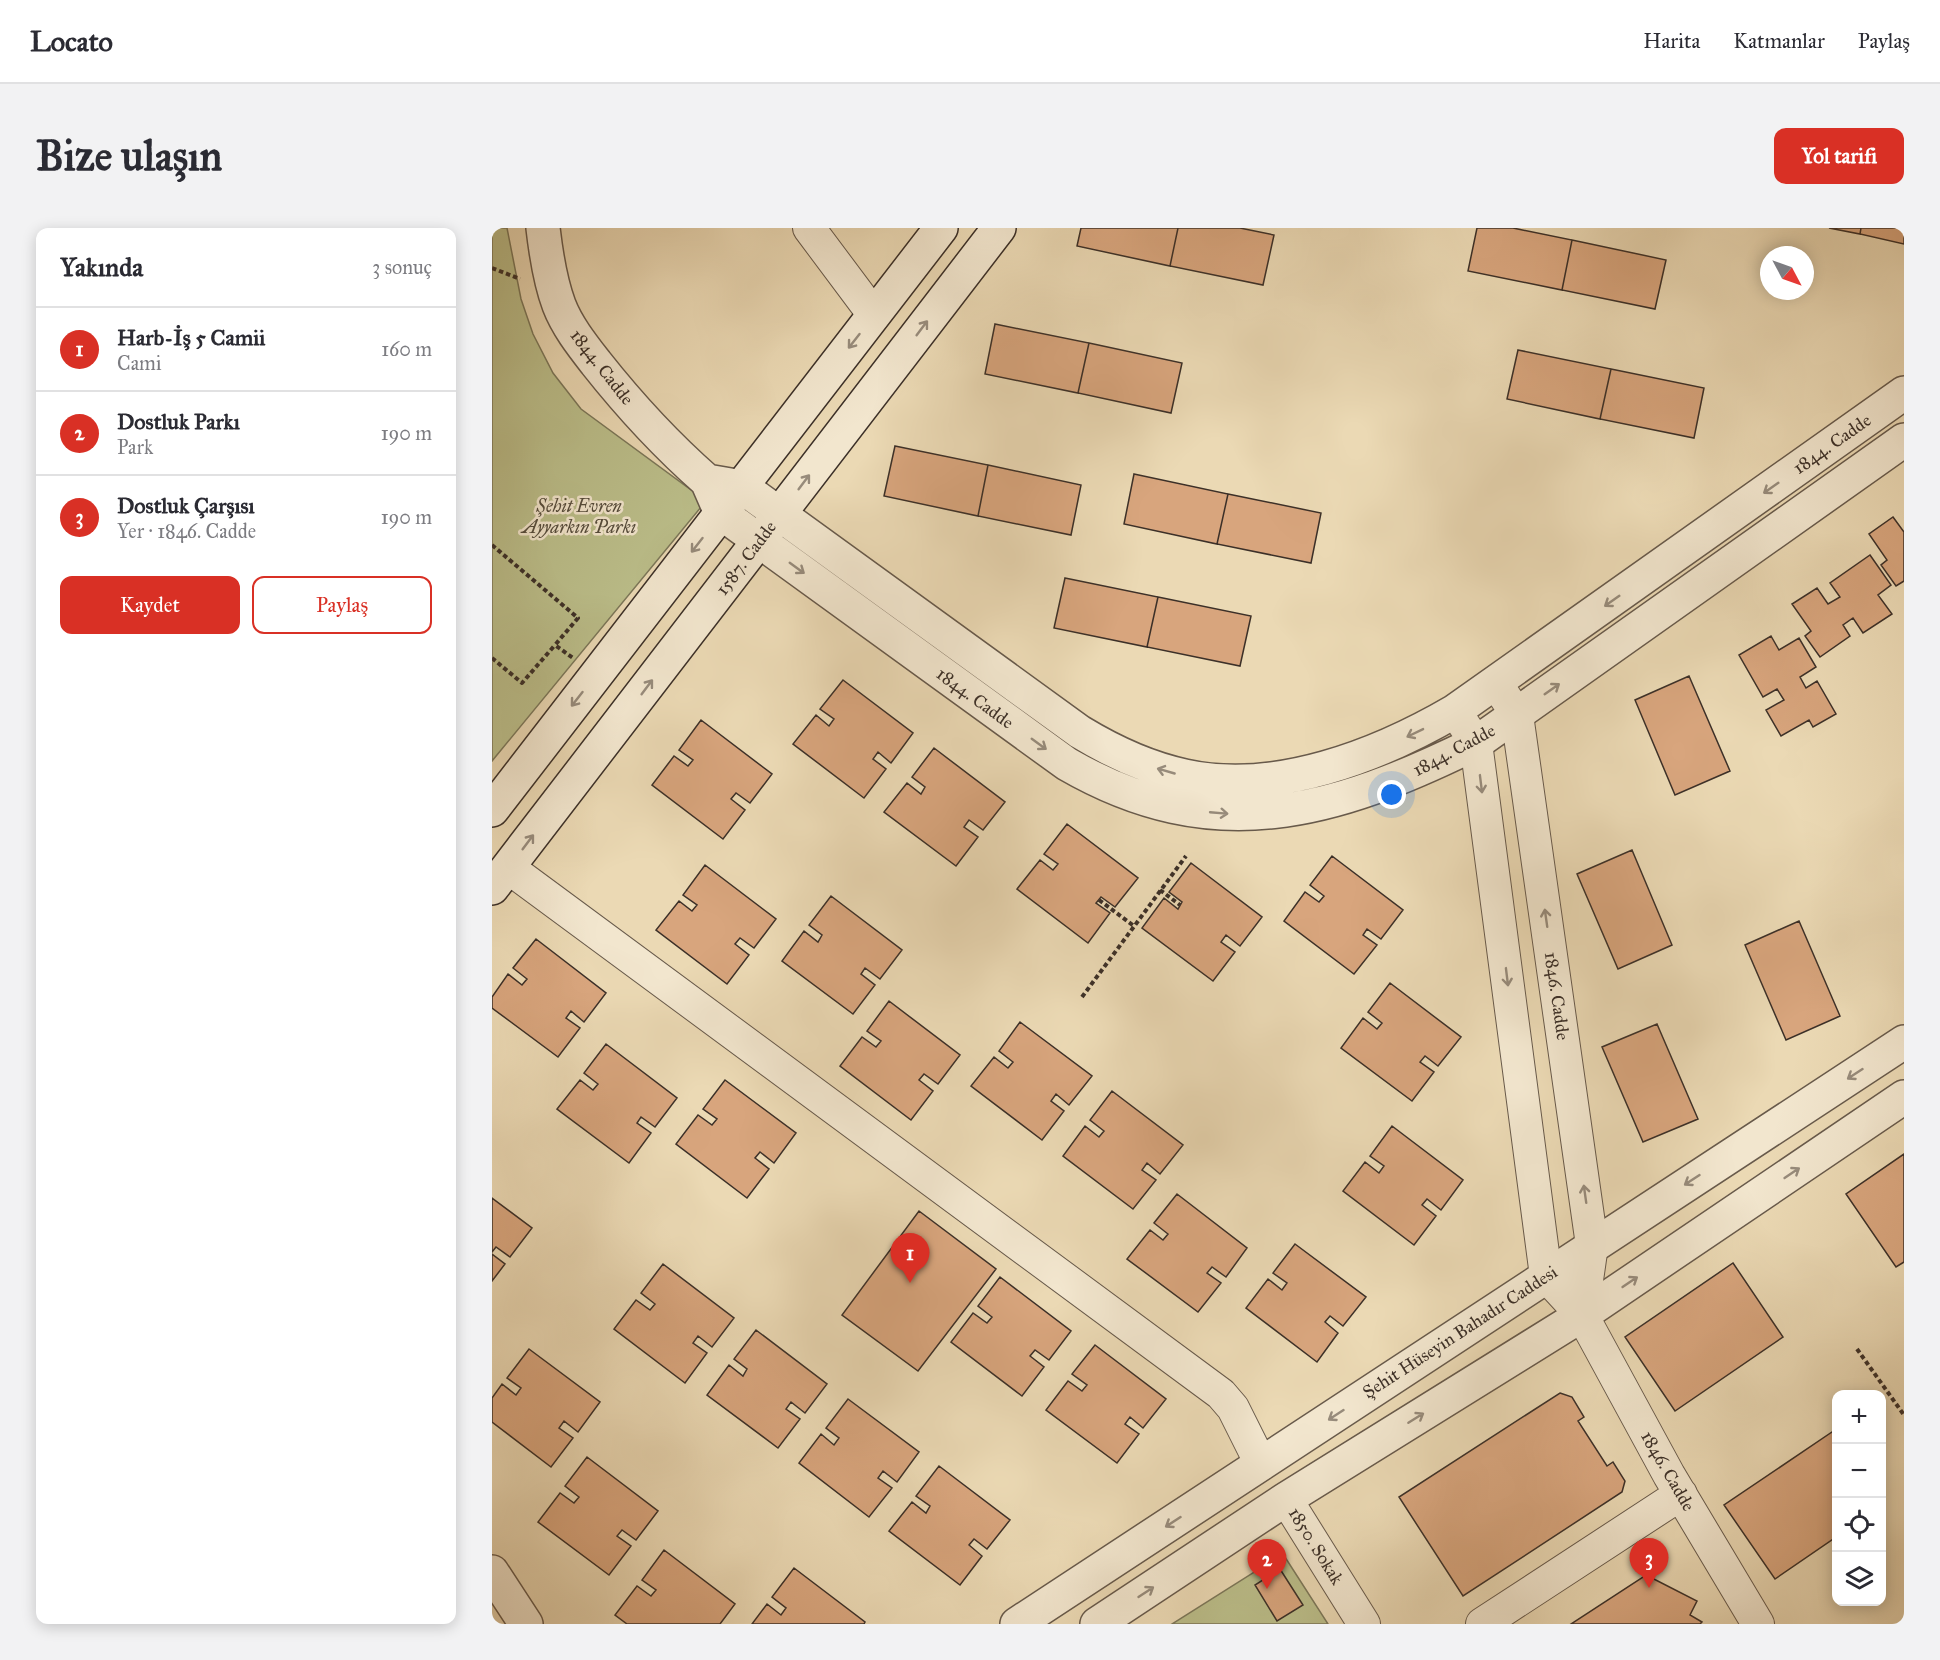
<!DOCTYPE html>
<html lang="tr">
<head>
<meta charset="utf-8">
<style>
	body { margin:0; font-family:"IM FELL Great Primer",serif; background:#f2f2f3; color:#2b2b33 }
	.controls { position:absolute; right:18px; bottom:18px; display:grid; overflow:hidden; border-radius:12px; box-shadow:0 3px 15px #0003 }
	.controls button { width:54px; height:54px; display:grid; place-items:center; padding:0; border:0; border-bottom:2px solid #e1e1e2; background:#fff; color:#2b2b33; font:30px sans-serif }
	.compass { position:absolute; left:1268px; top:18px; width:54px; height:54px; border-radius:50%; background:#fff; box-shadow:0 3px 15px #0003; rotate:131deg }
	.you { position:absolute; left:900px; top:567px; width:21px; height:21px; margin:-15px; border:4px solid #fff; border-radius:50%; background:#1a73e8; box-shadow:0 0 0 9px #1a73e833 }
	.badge { display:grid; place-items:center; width:39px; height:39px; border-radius:50%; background:#d93025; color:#fff; font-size:20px; font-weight:700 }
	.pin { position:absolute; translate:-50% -50px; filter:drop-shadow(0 2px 3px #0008) }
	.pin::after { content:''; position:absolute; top:32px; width:21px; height:18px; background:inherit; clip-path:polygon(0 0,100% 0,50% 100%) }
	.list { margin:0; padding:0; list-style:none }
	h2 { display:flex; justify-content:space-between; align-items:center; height:78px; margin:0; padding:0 24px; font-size:26px }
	h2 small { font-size:20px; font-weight:400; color:#7c7c81 }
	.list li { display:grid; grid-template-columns:39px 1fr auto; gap:18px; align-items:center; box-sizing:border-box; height:84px; padding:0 24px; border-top:2px solid #e1e1e2 }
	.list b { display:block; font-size:22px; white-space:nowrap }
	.list p { margin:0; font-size:20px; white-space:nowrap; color:#7c7c81 }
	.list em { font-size:20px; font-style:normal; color:#7c7c81 }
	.actions { display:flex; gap:12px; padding:18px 24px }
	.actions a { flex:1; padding:14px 0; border:2px solid #d93025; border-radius:12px; text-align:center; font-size:21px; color:#d93025 }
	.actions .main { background:#d93025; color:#fff }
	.icon { flex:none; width:33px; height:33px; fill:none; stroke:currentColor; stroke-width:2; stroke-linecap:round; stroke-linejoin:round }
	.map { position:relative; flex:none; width:1412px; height:1396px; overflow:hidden; border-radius:12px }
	header { display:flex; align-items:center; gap:36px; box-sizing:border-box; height:84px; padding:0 30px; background:#fff; border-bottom:2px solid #e1e1e2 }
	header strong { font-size:28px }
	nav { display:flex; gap:33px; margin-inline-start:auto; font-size:21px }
	.intro { display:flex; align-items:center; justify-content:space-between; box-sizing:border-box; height:144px; padding:0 36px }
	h1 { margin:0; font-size:42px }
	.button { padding:15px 27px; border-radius:12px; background:#d93025; color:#fff; font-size:21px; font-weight:700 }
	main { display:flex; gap:36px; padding:0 36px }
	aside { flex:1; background:#fff; border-radius:12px; box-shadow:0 3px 15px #0003 }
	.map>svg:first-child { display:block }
	.green { fill:#bbbe8a; stroke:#7c7759; stroke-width:1.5 }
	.building { fill:#d8a57d; stroke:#3c3028; stroke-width:1.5 }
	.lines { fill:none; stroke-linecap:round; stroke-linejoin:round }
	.minor-casing { stroke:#685a4b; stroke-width:34 }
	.tertiary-casing { stroke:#685a4b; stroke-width:36 }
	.secondary-casing { stroke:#3c3028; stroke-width:36 }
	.path { stroke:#3c3028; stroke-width:4; stroke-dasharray:4.5 3; stroke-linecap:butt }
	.minor { stroke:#f2e6ce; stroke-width:32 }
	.tertiary { stroke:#f2e6ce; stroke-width:33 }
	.secondary { stroke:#f2e6ce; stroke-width:33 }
	.oneway { stroke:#978b7b }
	.labels { text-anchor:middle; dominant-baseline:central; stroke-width:5; stroke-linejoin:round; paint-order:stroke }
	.street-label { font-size:18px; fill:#3c3028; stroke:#f2e6ce }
	.park-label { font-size:18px; font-style:italic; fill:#554c3c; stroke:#f2e6ce }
</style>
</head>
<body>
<header>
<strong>Locato</strong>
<nav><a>Harita</a><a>Katmanlar</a><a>Paylaş</a></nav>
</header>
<div class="intro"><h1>Bize ulaşın</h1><a class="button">Yol tarifi</a></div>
<main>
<aside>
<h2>Yakında<small>3 sonuç</small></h2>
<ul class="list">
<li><span class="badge">1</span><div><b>Harb-İş 5 Camii</b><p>Cami</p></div><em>160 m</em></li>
<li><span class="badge">2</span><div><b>Dostluk Parkı</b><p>Park</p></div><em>190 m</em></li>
<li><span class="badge">3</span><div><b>Dostluk Çarşısı</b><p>Yer · 1846. Cadde</p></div><em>190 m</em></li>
</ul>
<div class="actions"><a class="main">Kaydet</a><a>Paylaş</a></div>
</aside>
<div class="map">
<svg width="1412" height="1396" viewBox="0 0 1412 1396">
	<rect width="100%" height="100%" fill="#ebd9b4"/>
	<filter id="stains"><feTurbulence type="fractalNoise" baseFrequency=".00333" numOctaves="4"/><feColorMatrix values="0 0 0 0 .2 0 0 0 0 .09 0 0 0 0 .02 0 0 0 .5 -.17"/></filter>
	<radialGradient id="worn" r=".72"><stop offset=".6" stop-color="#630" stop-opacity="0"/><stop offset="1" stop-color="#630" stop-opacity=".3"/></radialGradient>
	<path class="green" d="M0 0H15L29 71 41 106 61 145 89 181 214 273 0 533Z
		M791 1326 836 1396H680Z"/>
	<path class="building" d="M589 0H686L678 38 585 18Z
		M686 0H748L782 7 771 57 678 38Z
		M985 0H1021L1080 12 1070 62 976 43Z
		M1337 0H1369L1368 6Z
		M1369 0H1412V16L1368 6Z
		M1080 12 1174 32 1163 81 1070 62Z
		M503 96 597 115 586 165 493 146Z
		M597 115 690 135 679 185 586 165Z
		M1026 122 1119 141 1108 191 1015 171Z
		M1119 141 1212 160 1202 210 1108 191Z
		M403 218 496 237 486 288 392 268Z
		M496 237 589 257 579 307 486 288Z
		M642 246 736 266 725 316 632 296Z
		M736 266 829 285 819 335 725 316Z
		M1401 289 1412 304V353L1404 358 1389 337 1395 332 1377 306Z
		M1378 327 1399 357 1386 367 1400 386 1371 405 1361 390 1351 397 1358 408 1328 429 1313 408 1319 403 1300 376 1325 360 1336 376 1348 369 1338 355Z
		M573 350 666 369 655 419 562 400Z
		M666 369 759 388 748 438 655 419Z
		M1279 408 1287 422 1307 410 1324 439 1308 449 1314 460 1325 453 1344 486 1321 499 1317 492 1289 508 1274 482 1292 472 1285 461 1271 469 1247 427Z
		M1197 448 1238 543 1183 567 1143 472Z
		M351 452 421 505 399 535 386 524 381 531 394 541 372 570 301 516 324 487 337 498 342 491 328 481Z
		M209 492 280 546 258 575 244 565 239 571 253 582 231 611 160 557 182 528 196 538 201 532 187 522Z
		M442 520 513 574 491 602 477 592 472 599 486 609 464 638 392 584 415 555 429 566 433 559 420 549Z
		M575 596 646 650 623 679 609 669 604 675 618 685 596 715 525 661 548 632 561 642 566 636 552 626Z
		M1140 622 1180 717 1126 741 1085 646Z
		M840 628 911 682 889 711 875 701 871 707 885 717 862 746 792 693 813 664 827 674 832 668 818 657Z
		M699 635 770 689 748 718 734 707 729 714 743 724 721 753 650 700 672 670 686 681 690 674 677 664Z
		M213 637 284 691 262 720 248 710 243 716 257 727 235 756 164 702 187 673 200 683 205 677 191 667Z
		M339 668 410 722 388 751 373 740 369 746 383 757 361 786 290 733 312 703 326 714 330 707 317 697Z
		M1307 693 1348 788 1294 812 1253 717Z
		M44 711 114 765 92 794 79 783 74 790 88 800 66 829 0 780V769L16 746 30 757 35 751 21 740Z
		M898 755 969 809 946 838 933 828 928 834 942 844 920 873 849 820 871 790 885 801 890 795 876 784Z
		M397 773 468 827 446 856 432 846 427 852 441 863 419 892 348 838 370 809 384 819 389 813 375 803Z
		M528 794 600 848 577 877 564 866 559 873 572 883 550 912 479 858 502 829 516 840 521 834 507 823Z
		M1165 796 1206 891 1151 914 1110 819Z
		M114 816 185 870 163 899 149 889 145 895 159 905 137 935 65 881 88 852 101 862 106 856 92 845Z
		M233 852 304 905 282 935 268 924 263 930 277 941 255 970 184 916 206 887 220 897 225 891 211 881Z
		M620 863 691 917 668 946 655 935 650 942 664 952 641 981 571 928 593 898 607 909 612 903 598 892Z
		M900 898 971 952 949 982 935 971 930 977 944 988 922 1017 851 963 873 934 887 945 892 938 878 928Z
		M1412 926V1034L1404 1039 1354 966Z
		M685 966 755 1020 734 1049 720 1039 715 1045 729 1055 706 1084 635 1031 658 1002 671 1012 676 1006 662 995Z
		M0 970 40 1000 18 1029 4 1019 0 1024Z
		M427 983 504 1041 426 1143 350 1087Z
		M803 1016 874 1069 851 1098 838 1088 833 1094 846 1105 825 1134 754 1080 776 1051 790 1062 795 1055 781 1045Z
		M0 1026 13 1036 0 1053Z
		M1241 1035 1291 1109 1183 1183 1133 1109Z
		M171 1036 242 1090 220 1119 206 1108 201 1115 215 1125 193 1155 122 1101 144 1072 158 1082 163 1076 149 1065Z
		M508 1049 579 1103 557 1132 543 1122 538 1128 552 1139 530 1168 459 1114 481 1085 495 1095 500 1089 486 1078Z
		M264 1102 335 1156 313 1185 299 1174 294 1181 308 1191 286 1220 215 1167 237 1137 251 1148 255 1141 242 1131Z
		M603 1117 674 1171 651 1200 638 1189 633 1196 647 1206 625 1235 554 1182 576 1153 590 1163 595 1157 580 1146Z
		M37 1121 108 1174 86 1204 72 1193 67 1200 81 1210 59 1239 0 1194V1170L10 1156 24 1167 29 1160 15 1150Z
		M1068 1165 1080 1169 1092 1189 1086 1193 1115 1238 1121 1234 1133 1253 1130 1264 971 1368 907 1269Z
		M356 1171 427 1224 405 1254 391 1243 386 1250 400 1260 377 1289 307 1235 329 1206 342 1217 347 1210 334 1200Z
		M1340 1204 1344 1210V1309L1283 1351 1232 1277Z
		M95 1229 166 1283 144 1312 130 1302 125 1308 139 1318 117 1347 46 1294 68 1265 82 1275 87 1269 73 1258Z
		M447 1238 518 1292 495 1321 482 1311 477 1317 490 1328 468 1357 397 1303 420 1274 434 1285 438 1278 424 1268Z
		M172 1322 243 1376 228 1396H135L123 1387 145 1358 159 1368 164 1362 150 1352Z
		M302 1340 373 1394 372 1396H260L275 1376 289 1387 294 1380 280 1369Z
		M788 1341 811 1377 785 1393 763 1357Z
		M1154 1347 1205 1373 1198 1387 1210 1394 1208 1396H1079Z"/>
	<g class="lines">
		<defs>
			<path id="minor" d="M317 0 382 87
				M1004 455 1025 487 1100 1017 1090 1087
				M963 483 984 515 1054 1048 1090 1087 1177 1247 1266 1396
				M17 640 729 1166 741 1180 769 1236
				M794 1271 872 1396
				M990 1396 1189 1266"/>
			<path id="tertiary" d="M51 0C54 26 58 53 67 77 75 98 90 117 104 135 138 178 174 217 215 253
				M1412 165 963 483C886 528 783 568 693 548 655 540 621 524 588 504L250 259 215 253 229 285 575 536C722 621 842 585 984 515L1412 212
				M0 1344 34 1396
				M525 1396 1412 814
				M605 1396 794 1271 1090 1087 1412 869"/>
			<path id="secondary" d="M0 582 449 0
				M0 660 507 0"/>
		</defs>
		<use href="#minor" class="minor-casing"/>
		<use href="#tertiary" class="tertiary-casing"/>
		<use href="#secondary" class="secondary-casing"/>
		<path class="path" d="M0 40 28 51
			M0 317 86 390 63 417 81 430
			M0 430 30 455 63 417
			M668 662 688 677
			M607 672 642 698
			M590 769 694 628
			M1365 1121 1412 1187"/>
		<use href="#minor" class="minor"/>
		<use href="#tertiary" class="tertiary"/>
		<use href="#secondary" class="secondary"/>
	</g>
	<defs><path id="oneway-shaft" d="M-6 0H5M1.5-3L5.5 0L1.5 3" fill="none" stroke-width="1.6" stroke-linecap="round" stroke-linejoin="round" transform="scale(1.5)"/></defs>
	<g class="oneway">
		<use href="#oneway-shaft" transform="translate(430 100) rotate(-53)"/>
		<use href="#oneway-shaft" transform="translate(362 113) rotate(128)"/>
		<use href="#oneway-shaft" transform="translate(312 254) rotate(-53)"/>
		<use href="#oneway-shaft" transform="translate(1279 260) rotate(145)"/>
		<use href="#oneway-shaft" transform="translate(205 317) rotate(128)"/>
		<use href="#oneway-shaft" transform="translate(305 340) rotate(36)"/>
		<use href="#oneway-shaft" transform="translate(1120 373) rotate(145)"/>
		<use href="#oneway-shaft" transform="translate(155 459) rotate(-53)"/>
		<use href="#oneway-shaft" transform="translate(1060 461) rotate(-35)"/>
		<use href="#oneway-shaft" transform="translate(85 471) rotate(128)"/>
		<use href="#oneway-shaft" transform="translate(923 505) rotate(154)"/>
		<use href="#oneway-shaft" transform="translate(547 516) rotate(36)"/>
		<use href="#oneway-shaft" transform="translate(674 543) rotate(-164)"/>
		<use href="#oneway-shaft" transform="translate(989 556) rotate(83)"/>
		<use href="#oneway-shaft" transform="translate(727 585) rotate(5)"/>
		<use href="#oneway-shaft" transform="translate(36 614) rotate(-53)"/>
		<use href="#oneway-shaft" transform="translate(1054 690) rotate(-98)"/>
		<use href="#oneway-shaft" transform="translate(1015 749) rotate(83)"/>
		<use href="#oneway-shaft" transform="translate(1363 846) rotate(147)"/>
		<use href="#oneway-shaft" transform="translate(1300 945) rotate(-34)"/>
		<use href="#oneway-shaft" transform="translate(1200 952) rotate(147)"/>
		<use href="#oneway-shaft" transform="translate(1093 966) rotate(-98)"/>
		<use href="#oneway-shaft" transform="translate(1138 1054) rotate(-34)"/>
		<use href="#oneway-shaft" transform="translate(844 1187) rotate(147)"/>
		<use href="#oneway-shaft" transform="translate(924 1190) rotate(-32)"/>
		<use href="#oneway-shaft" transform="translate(681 1294) rotate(147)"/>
		<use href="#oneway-shaft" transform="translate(654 1364) rotate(-33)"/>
	</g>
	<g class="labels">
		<g class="street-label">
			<text transform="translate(110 139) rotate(52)">1844. Cadde</text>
			<text transform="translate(1340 216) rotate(-35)">1844. Cadde</text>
			<text transform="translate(254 330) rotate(-53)">1587. Cadde</text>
			<text transform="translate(483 470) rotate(36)">1844. Cadde</text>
			<text transform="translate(962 522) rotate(-28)">1844. Cadde</text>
			<text transform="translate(1065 768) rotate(82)">1846. Cadde</text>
			<text transform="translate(968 1104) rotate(-33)">Şehit Hüseyin Bahadır Caddesi</text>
			<text transform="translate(1176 1243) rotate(60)">1846. Cadde</text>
			<text transform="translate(824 1318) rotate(58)">1850. Sokak</text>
		</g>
		<g class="park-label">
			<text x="87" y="278">Şehit Evren<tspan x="87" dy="21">Ayyarkın Parkı</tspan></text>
		</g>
	</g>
	<rect width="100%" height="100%" filter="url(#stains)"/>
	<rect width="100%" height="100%" fill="url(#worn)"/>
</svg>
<div class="controls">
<button>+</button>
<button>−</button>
<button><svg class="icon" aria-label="locate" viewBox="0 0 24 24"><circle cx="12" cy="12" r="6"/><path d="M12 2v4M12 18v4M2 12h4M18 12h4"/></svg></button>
<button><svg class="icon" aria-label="layers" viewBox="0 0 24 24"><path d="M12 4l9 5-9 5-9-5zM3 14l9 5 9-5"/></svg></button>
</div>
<svg class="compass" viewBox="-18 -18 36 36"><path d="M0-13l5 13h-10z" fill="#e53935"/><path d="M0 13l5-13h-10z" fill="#7c7c81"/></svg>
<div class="you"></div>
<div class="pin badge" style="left:418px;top:1055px">1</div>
<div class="pin badge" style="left:775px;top:1361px">2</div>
<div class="pin badge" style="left:1157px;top:1360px">3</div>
</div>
</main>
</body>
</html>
